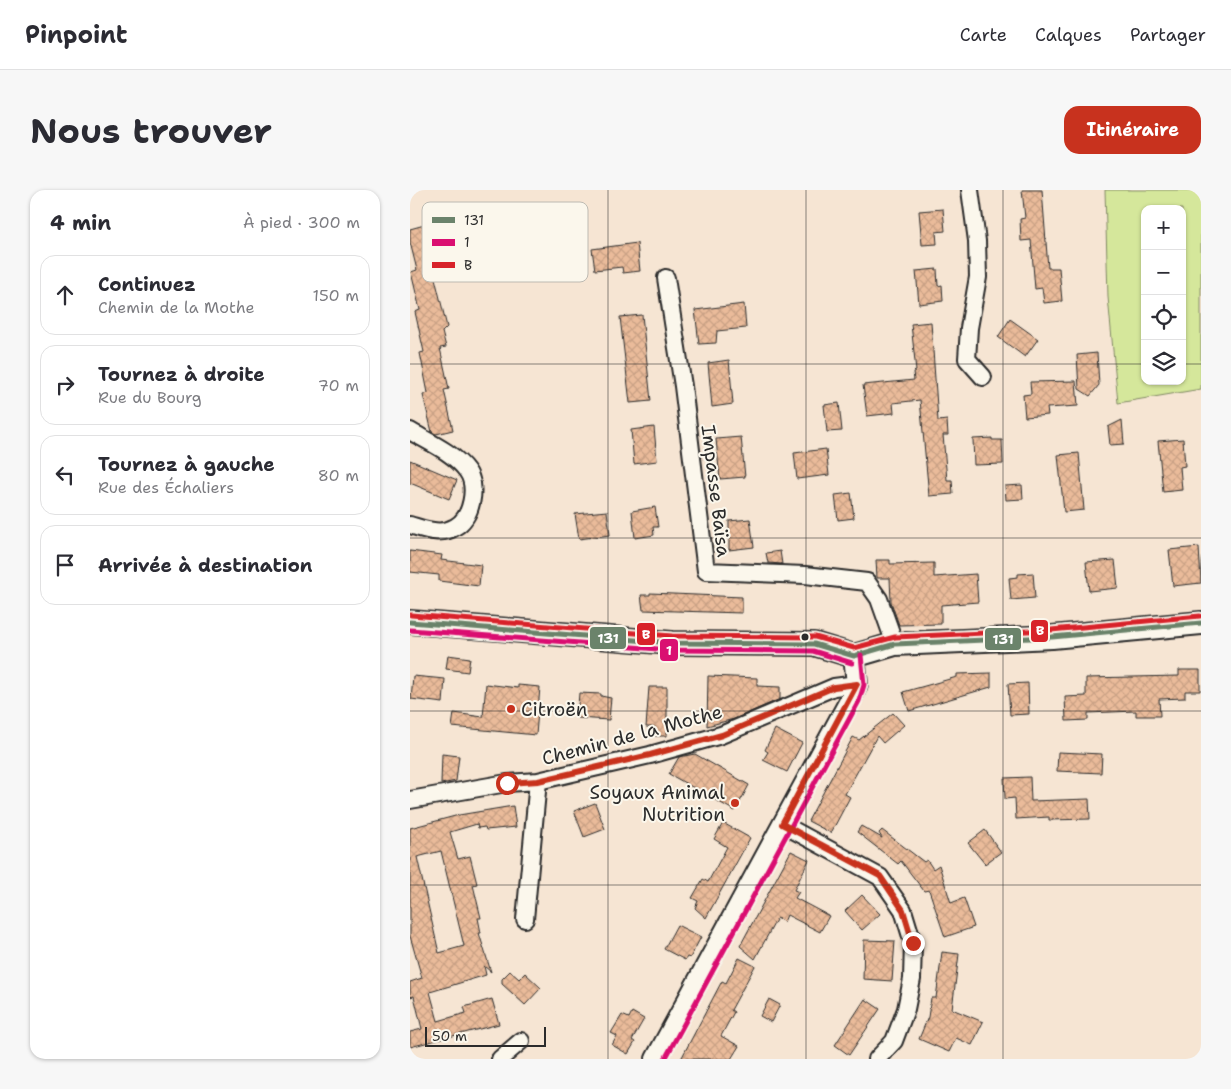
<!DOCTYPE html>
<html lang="fr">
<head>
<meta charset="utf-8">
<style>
	body { margin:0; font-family:"Shantell Sans",sans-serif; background:#f7f7f7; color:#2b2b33 }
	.controls { position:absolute; right:15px; top:15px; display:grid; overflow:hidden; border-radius:10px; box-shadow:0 1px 4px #0004 }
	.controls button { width:45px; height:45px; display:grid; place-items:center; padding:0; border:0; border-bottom:1px solid #e1e1e2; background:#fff; color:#2b2b33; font:25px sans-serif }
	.scale { position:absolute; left:15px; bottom:12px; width:121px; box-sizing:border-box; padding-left:5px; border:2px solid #2b2b2b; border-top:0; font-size:14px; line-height:18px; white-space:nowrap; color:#2b2b2b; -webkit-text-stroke:4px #fbf7ec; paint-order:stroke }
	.stop { position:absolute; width:15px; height:15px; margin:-11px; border:4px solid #c8321e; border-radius:50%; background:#fff }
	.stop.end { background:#c8321e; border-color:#fff; box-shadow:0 1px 5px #0008 }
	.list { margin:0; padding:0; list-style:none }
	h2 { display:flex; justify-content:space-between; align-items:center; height:65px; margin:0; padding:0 20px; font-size:21px }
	h2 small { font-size:16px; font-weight:400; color:#7c7c81 }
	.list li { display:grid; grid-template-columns:32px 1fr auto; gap:15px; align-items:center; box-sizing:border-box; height:80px; margin:0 10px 10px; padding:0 10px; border:1px solid #e1e1e2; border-radius:15px }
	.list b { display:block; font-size:19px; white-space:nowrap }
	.list p { margin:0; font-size:16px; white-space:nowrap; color:#7c7c81 }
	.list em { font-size:16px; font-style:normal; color:#7c7c81 }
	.icon { flex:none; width:28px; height:28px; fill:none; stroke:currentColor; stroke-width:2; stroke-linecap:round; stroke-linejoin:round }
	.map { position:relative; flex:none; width:791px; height:869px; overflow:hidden; border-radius:15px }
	header { display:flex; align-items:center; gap:30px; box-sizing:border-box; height:70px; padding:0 25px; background:#fff; border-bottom:1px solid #e1e1e2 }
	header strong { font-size:24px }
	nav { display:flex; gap:28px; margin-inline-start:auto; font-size:18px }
	.intro { display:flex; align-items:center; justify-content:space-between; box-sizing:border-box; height:120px; padding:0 30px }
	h1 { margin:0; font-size:35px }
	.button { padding:12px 22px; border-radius:15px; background:#c8321e; color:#fff; font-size:18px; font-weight:700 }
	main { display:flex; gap:30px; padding:0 30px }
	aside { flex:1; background:#fff; border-radius:15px; box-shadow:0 1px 4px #0004 }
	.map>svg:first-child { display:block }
	.pitch { fill:#d5e79b; stroke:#808963; fill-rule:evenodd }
	.building { fill:url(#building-cross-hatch); stroke:#2b2b2b; fill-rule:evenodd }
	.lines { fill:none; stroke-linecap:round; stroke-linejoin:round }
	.minor-casing { stroke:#2b2b2b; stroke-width:20 }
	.tertiary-casing { stroke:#2b2b2b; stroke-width:24 }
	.secondary-casing { stroke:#2b2b2b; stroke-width:26 }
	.minor { stroke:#fbf7ec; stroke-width:16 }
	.tertiary { stroke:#fbf7ec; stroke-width:20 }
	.secondary { stroke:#fbf7ec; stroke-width:22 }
	.bus-1-casing { stroke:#fbf7ec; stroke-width:9 }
	.bus-2-casing { stroke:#fbf7ec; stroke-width:9 }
	.bus-3-casing { stroke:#fbf7ec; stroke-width:9 }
	.bus-1 { stroke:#6b836b; stroke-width:5 }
	.bus-2 { stroke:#da0f71; stroke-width:5 }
	.bus-3 { stroke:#d8232a; stroke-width:5 }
	.route { stroke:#c8321e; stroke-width:6 }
	.grid { fill:none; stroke:#2b2b2b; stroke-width:1; stroke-opacity:0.55 }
	.bus-dot { fill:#2b2b2b; stroke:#fbf7ec; stroke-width:2 }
	.poi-dot { fill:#c8321e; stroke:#fbf7ec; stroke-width:2 }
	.labels { text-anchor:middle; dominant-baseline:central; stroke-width:4; stroke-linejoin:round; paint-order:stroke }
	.street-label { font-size:19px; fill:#2b2b2b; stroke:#fbf7ec }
	.poi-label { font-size:19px; fill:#2b2b2b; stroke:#fbf7ec; text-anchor:start }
	.key { fill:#fbf7ec; stroke:#bdbab2; stroke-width:1 }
	.key-label { font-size:14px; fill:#2b2b2b }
	.line-badge { stroke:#fbf7ec; stroke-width:2 }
	.badge-label { font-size:14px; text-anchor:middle; font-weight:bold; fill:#fff }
</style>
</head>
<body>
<header>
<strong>Pinpoint</strong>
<nav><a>Carte</a><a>Calques</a><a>Partager</a></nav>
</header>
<div class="intro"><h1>Nous trouver</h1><a class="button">Itinéraire</a></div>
<main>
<aside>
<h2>4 min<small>À pied · 300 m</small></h2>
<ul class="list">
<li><svg class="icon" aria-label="ahead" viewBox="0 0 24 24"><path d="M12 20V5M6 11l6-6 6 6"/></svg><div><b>Continuez</b><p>Chemin de la Mothe</p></div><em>150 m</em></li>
<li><svg class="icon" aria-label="right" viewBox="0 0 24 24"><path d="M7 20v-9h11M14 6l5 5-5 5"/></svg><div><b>Tournez à droite</b><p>Rue du Bourg</p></div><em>70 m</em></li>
<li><svg class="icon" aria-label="left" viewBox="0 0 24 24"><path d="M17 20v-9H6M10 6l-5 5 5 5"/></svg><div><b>Tournez à gauche</b><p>Rue des Échaliers</p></div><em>80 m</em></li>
<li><svg class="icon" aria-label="arrive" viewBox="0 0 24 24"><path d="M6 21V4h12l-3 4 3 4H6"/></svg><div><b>Arrivée à destination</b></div></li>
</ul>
</aside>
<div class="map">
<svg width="791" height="869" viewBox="0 0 791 869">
	<defs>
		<pattern id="building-cross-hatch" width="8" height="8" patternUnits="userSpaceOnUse" patternTransform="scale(1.25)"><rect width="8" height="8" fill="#eabb9a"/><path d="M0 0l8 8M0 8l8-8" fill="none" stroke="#c9a185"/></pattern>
	</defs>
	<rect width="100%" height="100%" fill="#f6e5d3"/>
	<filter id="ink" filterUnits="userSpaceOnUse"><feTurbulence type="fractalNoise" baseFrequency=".02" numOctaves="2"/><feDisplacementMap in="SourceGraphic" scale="10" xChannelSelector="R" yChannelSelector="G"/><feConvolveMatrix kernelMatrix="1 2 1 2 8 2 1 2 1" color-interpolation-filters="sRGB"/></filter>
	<g filter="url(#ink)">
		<path class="pitch" d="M695 0H791V199L708 213 698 107ZM735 19H772V191H735Z"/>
		<path class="building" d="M612 0H632L638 78H649L652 111 634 113 632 98 625 99 621 50 611 51 610 29 615 28Z
			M533 19 535 41 526 42 527 54 512 55 509 21Z
			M18 34 27 75 22 76 37 137 32 142 36 157 30 158 39 199 34 200 43 240 26 244 22 242 13 205 18 203 10 163 14 162 5 122 10 120 1 82 7 80 0 52V39Z
			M227 53 230 81 213 83 212 77 185 80 182 59Z
			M527 79 528 96 532 95 533 111 509 114 506 81Z
			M334 114 336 138 307 141 306 153 289 154 285 120Z
			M232 125 241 211 220 213 210 127Z
			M600 129 628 149 615 167 588 147Z
			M521 132 528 231 537 230 538 245H533L537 290H542L543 304 519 306 510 210 483 213 484 223 457 226 453 195 504 190 503 182 506 181 501 134Z
			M687 163 689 195 680 206 669 199 667 165Z
			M319 170 323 214 302 217 298 173Z
			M666 191 668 216 637 218 638 225 615 227 613 205 621 204 620 192Z
			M429 213 432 241 417 242 414 215Z
			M712 230 714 254 700 255 698 237Z
			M244 237 247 271 224 274 221 240Z
			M331 247 335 287 310 289 306 249Z
			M582 248V250H592L593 274 564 275 563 249Z
			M773 249 775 276 770 277 772 300 753 302 748 251Z
			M416 259 419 285 387 289 384 263Z
			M669 263 674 320 654 322 648 265Z
			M0 270 47 290 39 309 0 293Z
			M612 295 613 309 596 310 595 296Z
			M441 303 444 328 428 330 425 305Z
			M245 317 248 337H243L244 345 225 348 222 321Z
			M197 321 200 345 169 349 165 324Z
			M340 329 344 357 319 360V331Z
			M789 357 791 393 763 396 759 360Z
			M0 361 32 365 31 370 71 375 69 396 29 391V385L0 382Z
			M370 361 372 374 358 373 356 363Z
			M466 370H480V374L524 373V387L566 384 568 412 531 415V434L489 435 481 412 480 388H467Z
			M705 370 708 398 679 401 676 372Z
			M623 383 625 408 601 410 599 388 608 387V384Z
			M240 403 332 407V423L233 420 231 405H240Z
			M38 465 60 468 58 482 36 479Z
			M769 480H790V501H775V508L749 509 750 526H726V521L678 523V530L656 531 655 507 676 506V488L769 486Z
			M581 483V497L499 521 493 502 547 487V484Z
			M3 486 35 489 33 513 1 509Z
			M298 486 347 488V496L370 497V509L324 529 297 536Z
			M618 493 619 524 600 525 598 494Z
			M76 494 108 498V495L130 497 126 545 42 537 44 523 73 527Z
			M239 497H257V546H245V537H236Z
			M169 503 191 504V506L201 508 199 530 167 528Z
			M483 523 494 535 473 553 467 546 435 604 440 607 421 643 398 631 443 547 449 550Z
			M365 539 392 553 377 582 353 570 358 562 355 560Z
			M648 562 692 564 691 583 647 581Z
			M32 564 49 566 46 591 31 594Z
			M285 564 339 595 325 621 259 584 269 567Z
			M620 587 621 611 679 609 680 629 639 630V627L606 629 605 608 595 609 594 588Z
			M185 613 195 639 174 647 164 621Z
			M103 616 106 637 76 640 75 637 68 638 67 634 40 642 48 669 60 666 67 694 63 695 71 728H68L71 743H69L81 782 74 776 76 785 20 802 28 831 56 823 54 817 82 809 89 834 0 857V842L12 839 4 806 0 807V792L12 788 0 746V638L49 625ZM31 661 54 756 29 763 7 667Z
			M313 633 340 648 296 728 285 718 288 711 282 708 293 689 298 692 317 657 304 649Z
			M451 636 472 648 469 643 472 640 514 672 517 670 523 679 529 675 541 713 554 708 564 737 535 747 519 700 514 701 491 671 488 674 447 642Z
			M575 640 591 662 575 674 558 653Z
			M381 661 399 670 384 700 389 702 385 708 419 726 410 742 377 725 374 732 367 728 345 769 330 756Z
			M452 705 470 724 452 740 435 721Z
			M267 735 291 747 280 768 277 767 275 770 254 759Z
			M454 750 485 751 482 791 453 789Z
			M532 762 549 764 542 819 573 832 562 855 546 848 539 862 509 849 518 827 521 808H526Z
			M329 768 345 776 321 820 324 822 311 846 329 856 321 869H271L312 791 316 793Z
			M100 781 109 789 115 783 131 798 115 815 92 794V789Z
			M359 809 370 815 361 832 350 826Z
			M455 809 470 819 439 865 425 855Z
			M222 822 234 829 222 850 225 852 218 864 202 855 207 846 201 843 212 825 219 828Z"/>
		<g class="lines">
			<defs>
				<path id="minor" d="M560 0 567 51 568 87 559 138 557 169 573 187
					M256 88 273 196 296 381 395 385 457 392 469 409 485 454
					M0 241C19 252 44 263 57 281 68 296 62 328 45 337 31 346 14 339 0 335
					M0 610 97 593 128 591 240 565 311 545 424 497 447 494
					M372 634 470 687 493 720 503 753 502 789 496 819 484 851 467 869
					M115 729 128 591
					M90 869 111 851"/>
				<path id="tertiary" d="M246 869 442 507 447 494 444 466"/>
				<path id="secondary" d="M0 432 262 453 404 454 444 466 485 454 642 447 791 433"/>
			</defs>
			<use href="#minor" class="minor-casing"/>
			<use href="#tertiary" class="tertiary-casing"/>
			<use href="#secondary" class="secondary-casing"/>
			<use href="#minor" class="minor"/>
			<use href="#tertiary" class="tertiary"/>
			<use href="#secondary" class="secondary"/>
			<defs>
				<path id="bus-1" d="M0 432 262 453 404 454 444 466 485 454 642 447 791 433"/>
				<path id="bus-2" d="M0 440 261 460 403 461 442 473
					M255 869 449 511 454 495 451 465"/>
				<path id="bus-3" d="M1 425 262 446 405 447 444 458 485 447 641 440 790 426"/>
			</defs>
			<use href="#bus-1" class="bus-1-casing"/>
			<use href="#bus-2" class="bus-2-casing"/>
			<use href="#bus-3" class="bus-3-casing"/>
			<use href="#bus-1" class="bus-1"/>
			<use href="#bus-2" class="bus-2"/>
			<use href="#bus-3" class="bus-3"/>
		</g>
	</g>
	<g class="lines" filter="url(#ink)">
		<path class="route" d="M97 593 128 591 240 565 312 545 424 497 447 494 372 634 470 686 493 720 503 753"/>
	</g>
	<path class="grid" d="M198 0V869M396 0V869M593 0V869M0 174H735M772 174H791M0 348H791M0 521H791M0 695H791"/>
	<circle class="bus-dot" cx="395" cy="447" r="4.5"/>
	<g class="poi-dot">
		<circle cx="101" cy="519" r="5"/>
		<circle cx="325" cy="613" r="5"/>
	</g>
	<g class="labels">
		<g class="street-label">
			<text transform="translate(306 301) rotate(83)">Impasse Baïsa</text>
			<text transform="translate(222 545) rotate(-15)">Chemin de la Mothe</text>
		</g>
		<g class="poi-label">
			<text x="111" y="519">Citroën</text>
			<text x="315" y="602" text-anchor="end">Soyaux Animal<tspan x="315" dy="22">Nutrition</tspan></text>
		</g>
	</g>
	<rect x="12" y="12" width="166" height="80" rx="8" class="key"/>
	<rect x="22" y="27" width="23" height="6" fill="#6b836b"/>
	<rect x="22" y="49" width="23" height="7" fill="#da0f71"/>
	<rect x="22" y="72" width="23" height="6" fill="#d8232a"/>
	<g class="key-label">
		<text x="54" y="35">131</text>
		<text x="54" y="57">1</text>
		<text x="54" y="80">B</text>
	</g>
	<g class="line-badge">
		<rect x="620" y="429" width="19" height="24" rx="5" fill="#d8232a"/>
		<rect x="226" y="432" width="20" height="24" rx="5" fill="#d8232a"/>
		<rect x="179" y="436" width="38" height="24" rx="5" fill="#6b836b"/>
		<rect x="574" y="437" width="38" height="24" rx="5" fill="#6b836b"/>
		<rect x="249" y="448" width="20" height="24" rx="5" fill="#da0f71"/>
	</g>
	<g class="badge-label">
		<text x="630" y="445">B</text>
		<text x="236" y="449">B</text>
		<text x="198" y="453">131</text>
		<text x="593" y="454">131</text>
		<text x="259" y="465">1</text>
	</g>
</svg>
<div class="controls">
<button>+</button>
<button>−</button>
<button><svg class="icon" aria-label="locate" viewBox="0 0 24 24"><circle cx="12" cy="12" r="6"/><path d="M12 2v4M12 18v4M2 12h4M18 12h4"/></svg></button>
<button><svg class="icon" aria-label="layers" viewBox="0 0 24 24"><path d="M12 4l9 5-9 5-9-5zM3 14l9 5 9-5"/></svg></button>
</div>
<div class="scale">50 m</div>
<div class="stop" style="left:97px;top:593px"></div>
<div class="stop end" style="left:503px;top:753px"></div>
</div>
</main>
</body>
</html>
